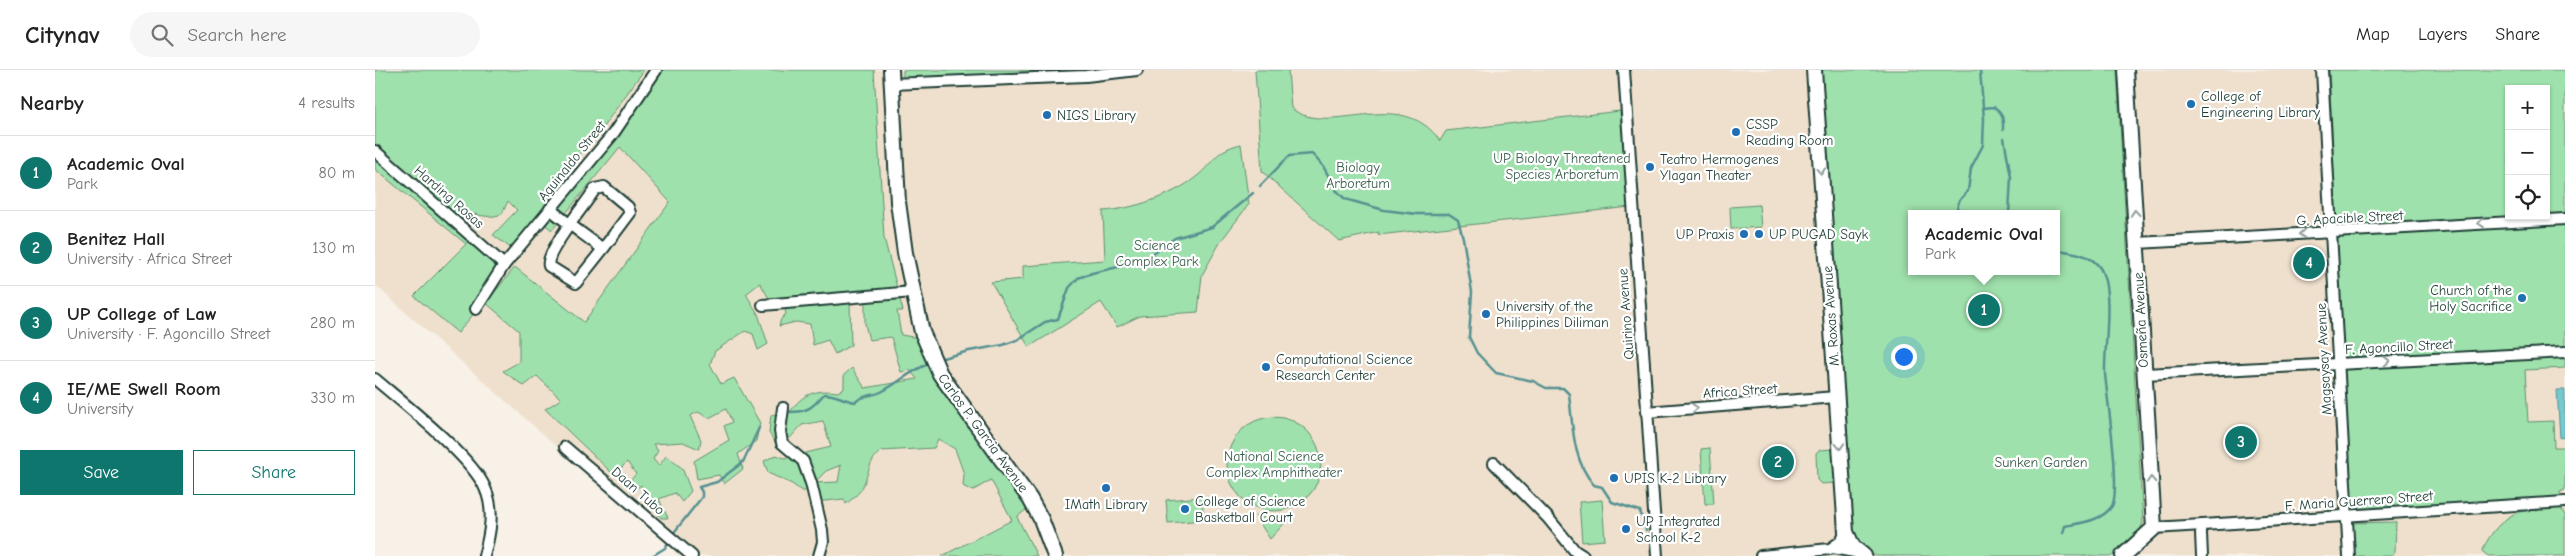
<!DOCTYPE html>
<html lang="en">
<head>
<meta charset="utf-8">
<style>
  body { margin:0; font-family:"Comic Neue",sans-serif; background:#f6f6f6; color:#222 }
  .controls { position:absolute; right:15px; top:15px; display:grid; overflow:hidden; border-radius:0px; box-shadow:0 1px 4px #0004 }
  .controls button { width:45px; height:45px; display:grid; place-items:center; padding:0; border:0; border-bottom:1px solid #e0e0e0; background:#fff; color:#222; font:25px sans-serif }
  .you { position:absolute; left:1528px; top:286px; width:18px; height:18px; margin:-12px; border:4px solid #fff; border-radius:50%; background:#1a73e8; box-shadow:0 0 0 8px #1a73e833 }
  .badge { display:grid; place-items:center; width:32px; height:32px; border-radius:50%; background:#0f766e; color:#fff; font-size:16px; font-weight:700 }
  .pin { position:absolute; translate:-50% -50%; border:2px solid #fff; box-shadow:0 1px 5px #0006 }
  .popup { position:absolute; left:1533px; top:140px; width:152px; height:65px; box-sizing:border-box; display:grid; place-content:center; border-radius:0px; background:#fff; filter:drop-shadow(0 1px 4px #0005); font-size:16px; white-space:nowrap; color:#767676 }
  .popup b { font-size:19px; color:#222 }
  .popup::after { content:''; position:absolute; left:50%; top:100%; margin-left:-10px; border:10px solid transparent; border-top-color:#fff }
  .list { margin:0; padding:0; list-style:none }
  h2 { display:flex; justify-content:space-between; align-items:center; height:65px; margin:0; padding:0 20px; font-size:21px }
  h2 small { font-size:16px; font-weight:400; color:#767676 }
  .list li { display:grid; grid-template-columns:32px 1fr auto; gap:15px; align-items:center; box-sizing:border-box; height:75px; padding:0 20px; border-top:1px solid #e0e0e0 }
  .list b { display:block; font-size:19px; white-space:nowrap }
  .list p { margin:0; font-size:16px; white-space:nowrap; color:#767676 }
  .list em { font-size:16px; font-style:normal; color:#767676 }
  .actions { display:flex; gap:10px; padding:15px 20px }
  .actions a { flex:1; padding:11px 0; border:1px solid #0f766e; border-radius:0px; text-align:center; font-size:18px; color:#0f766e }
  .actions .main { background:#0f766e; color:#fff }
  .icon { flex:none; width:28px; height:28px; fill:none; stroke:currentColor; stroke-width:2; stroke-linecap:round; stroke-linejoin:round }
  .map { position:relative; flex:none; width:2190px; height:486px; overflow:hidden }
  header { display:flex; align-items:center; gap:30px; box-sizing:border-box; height:70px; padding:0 25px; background:#fff; border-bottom:1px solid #e0e0e0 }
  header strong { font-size:24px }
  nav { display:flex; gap:28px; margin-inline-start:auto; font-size:18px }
  .search { width:350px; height:45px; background:#f6f6f6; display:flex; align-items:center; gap:12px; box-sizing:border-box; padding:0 18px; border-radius:28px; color:#767676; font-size:19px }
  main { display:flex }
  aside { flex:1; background:#fff }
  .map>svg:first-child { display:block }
  .built { fill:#efe0cd; fill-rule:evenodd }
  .green { fill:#9fe1ac; stroke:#5f8f70; fill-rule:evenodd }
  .water { fill:#78c9cf; stroke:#549191 }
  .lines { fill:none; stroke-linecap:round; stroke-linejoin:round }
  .stream { stroke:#549191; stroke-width:2.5 }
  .street-casing { stroke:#1f3d34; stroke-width:14 }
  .secondary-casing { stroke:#1f3d34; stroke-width:18 }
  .street { stroke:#fff; stroke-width:10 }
  .secondary { stroke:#fff; stroke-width:14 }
  .oneway { stroke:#8f9e9a }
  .poi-dot { fill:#1f6fb2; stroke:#fff; stroke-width:2 }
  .labels { text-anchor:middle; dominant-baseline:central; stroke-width:4.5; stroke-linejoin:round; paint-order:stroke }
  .poi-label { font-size:14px; fill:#1f3d34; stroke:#fff; text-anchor:start }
  .park-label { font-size:14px; fill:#395e4c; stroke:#fff }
  .street-label { font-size:14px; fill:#1f3d34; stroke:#fff }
</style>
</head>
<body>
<header>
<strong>Citynav</strong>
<div class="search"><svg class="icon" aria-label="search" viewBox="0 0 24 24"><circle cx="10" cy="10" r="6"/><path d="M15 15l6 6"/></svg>Search here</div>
<nav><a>Map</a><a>Layers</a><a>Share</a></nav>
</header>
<main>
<aside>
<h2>Nearby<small>4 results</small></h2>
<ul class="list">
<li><span class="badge">1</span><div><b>Academic Oval</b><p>Park</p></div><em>80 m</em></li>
<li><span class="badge">2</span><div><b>Benitez Hall</b><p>University · Africa Street</p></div><em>130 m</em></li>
<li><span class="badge">3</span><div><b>UP College of Law</b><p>University · F. Agoncillo Street</p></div><em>280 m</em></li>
<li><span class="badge">4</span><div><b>IE/ME Swell Room</b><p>University</p></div><em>330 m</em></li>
</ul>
<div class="actions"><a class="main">Save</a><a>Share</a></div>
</aside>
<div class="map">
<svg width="2190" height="486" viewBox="0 0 2190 486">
  <rect width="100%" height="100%" fill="#f8f1e8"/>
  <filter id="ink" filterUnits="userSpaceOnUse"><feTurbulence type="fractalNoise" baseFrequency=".02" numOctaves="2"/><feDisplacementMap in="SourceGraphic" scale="10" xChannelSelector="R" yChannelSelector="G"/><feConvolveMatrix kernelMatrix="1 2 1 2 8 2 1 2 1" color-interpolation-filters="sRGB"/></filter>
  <g filter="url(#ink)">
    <path class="built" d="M0 0H2190V486H305L0 215ZM2134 19H2171V146H2134ZM1536 144H1682V201H1536Z"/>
    <g class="green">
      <path d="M0 0H269L225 61 192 98 163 146 137 179 118 165 142 140 133 131 127 144C110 150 105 143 87 143L86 152 111 185 131 204 83 263 39 226 91 174 0 99Z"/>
      <path d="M287 0H499L509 168 528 241H522L526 265 543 268 565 317 588 344 652 439 642 447 662 486H567L637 450 616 410 597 421 588 416 589 404 580 379 563 369 559 378 506 381C494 390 494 403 488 416 485 423 477 429 471 434L469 429 440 432 439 414 428 422 417 414 393 403 389 391 401 385 410 388 456 377 448 351 427 355 414 369 401 374 394 363 396 345 416 341C427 323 443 319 463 322L469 318V305L477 298 490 318 542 309 535 300 526 302 516 267 494 270 490 254V232L475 233 476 275 460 284 453 270 438 275 435 254 421 252 404 256 406 249 411 244 407 227 395 230 385 213 371 224 383 244 393 274 383 280 378 264 370 261 340 281 335 294 346 314 359 308 385 353 381 371 363 384 368 399 349 414 344 405 322 409 319 391 354 370 349 356 357 352 351 339 334 348 323 342 315 346 326 370 324 379 308 372 278 374 283 381 278 389 284 396 291 386 307 398 316 421 307 432 300 423 284 429 293 448H286L266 415 260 420 254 412 261 404 252 392 239 405 170 339 186 329 162 306 149 316 128 301 144 292V261L111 233 140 197 209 252 295 132 245 77 177 160 168 153ZM466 395 463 412 439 413 451 401Z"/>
      <polygon points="528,0 684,0 685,1 528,8"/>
      <path d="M880 0H913L916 38C953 69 1026 14 1065 71L1071 61 1245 41 1255 137 1003 165 1004 162 964 171 887 101Z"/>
      <path d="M1445 0H1742L1768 453 1762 466 1740 486H1501C1487 481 1481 471 1477 457ZM1536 144H1682V201H1536Z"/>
      <path d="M1954 0H2190V298L2150 300 2153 352 2178 351 2179 377H2190V420L2185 422 2186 438 2190 445V486H2113L2107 481C2117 459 2136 436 2163 441L2158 428 2113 433 1976 440ZM2134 19H2171V146H2134Z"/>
      <path d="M866 74 874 134 846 171 827 205 823 242 765 246 742 257 726 232 654 277 616 212 648 209V196L730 190 728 141C758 139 797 126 821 107 841 91 838 81 866 74Z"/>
      <polygon points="1384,135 1386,157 1356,159 1355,137"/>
      <circle cx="899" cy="394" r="47"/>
      <polygon points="1335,378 1339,434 1330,434 1326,379"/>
      <polygon points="1458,379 1460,413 1446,414 1442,410 1441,383 1444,380"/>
      <polygon points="827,427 829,450 793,453 791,430"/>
      <polygon points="1227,430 1230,470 1207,472 1204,432"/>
      <polygon points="880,446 893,449 916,446 895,469"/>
      <polygon points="2021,452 2020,481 2017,486 1979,486 1977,453"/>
    </g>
    <polygon class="water" points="2182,320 2190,320 2190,367 2185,368"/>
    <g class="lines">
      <g class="stream">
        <path d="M1609 38 1619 37C1629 43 1628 50 1628 60"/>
        <polyline points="1629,68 1636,107 1634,144"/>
        <path d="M885 116 914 86 937 84 948 96 961 120 970 129 1009 140 1042 144H1074L1083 150 1088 168 1097 222 1094 267 1102 283 1121 303 1158 311 1171 318H1188L1194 324C1198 356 1197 390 1219 415L1227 417 1237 432 1265 441 1271 460"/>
        <polyline points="1581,144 1584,131 1593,121 1596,98 1608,75 1609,49 1605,0"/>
        <path d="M1682 180C1697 182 1716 184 1725 198 1739 220 1729 278 1730 304 1732 327 1746 420 1737 436 1727 451 1706 453 1690 456L1688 463"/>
        <polyline points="564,289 594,281 628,275 642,270 670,252 683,249 694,218 703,208 717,203 765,192 800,168 837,157 878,123"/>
        <path d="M415 342C433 342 438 337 449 324 461 324 468 330 480 332 492 323 496 327 506 322 522 314 534 302 551 295"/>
        <polyline points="297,465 327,427 327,422 324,417 342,412 368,392 384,358"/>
        <polyline points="277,486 290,478 294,471"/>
      </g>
      <defs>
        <g id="street">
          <polyline points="1249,0 1282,486"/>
          <polyline points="1947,0 1974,486"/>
          <polyline points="516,14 711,6 762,0"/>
          <polyline points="0,81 129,195"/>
          <path d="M175 139C192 153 211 166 228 179L201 213 174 196C169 183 212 133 220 119L229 117 253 137 255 143 228 179"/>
          <polyline points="1762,173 2190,149"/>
          <polyline points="388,235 538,222"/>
          <polyline points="101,239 129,195 238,64 281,0"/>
          <polyline points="1770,304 2190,282"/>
          <path d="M0 309C28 333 97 387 110 418 120 440 115 464 109 486"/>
          <polyline points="408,338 405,361 407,373 428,391 436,413 447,460 448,472 444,486"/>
          <polyline points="1271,342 1461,327"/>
          <polyline points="190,377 317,486"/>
          <polyline points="1119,393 1173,448 1200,481 1208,486"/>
          <polyline points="1779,458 2190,432"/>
          <polyline points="1826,463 1827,486"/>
          <polyline points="1458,478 1485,483"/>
          <polyline points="1386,486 1455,479 1465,472 1471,462"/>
        </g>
        <g id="secondary">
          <polyline points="516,0 523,132 530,183 547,262 565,304 655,429 666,449 680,486"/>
          <polyline points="1439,0 1471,462 1478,477 1489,486"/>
          <polyline points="1748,486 1779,458 1751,0"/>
        </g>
      </defs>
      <use href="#street" class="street-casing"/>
      <use href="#secondary" class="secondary-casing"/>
      <use href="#street" class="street"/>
      <use href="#secondary" class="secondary"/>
    </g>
    <defs><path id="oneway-chevron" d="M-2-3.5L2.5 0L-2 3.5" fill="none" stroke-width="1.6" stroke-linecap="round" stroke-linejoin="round" transform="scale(1.25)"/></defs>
    <g class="oneway">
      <use href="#oneway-chevron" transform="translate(1446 101) rotate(86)"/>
      <use href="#oneway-chevron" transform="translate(1760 143) rotate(-94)"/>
      <use href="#oneway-chevron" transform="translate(2106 153) rotate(175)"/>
      <use href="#oneway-chevron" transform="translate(1927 164) rotate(177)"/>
      <use href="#oneway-chevron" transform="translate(2012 291) rotate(-3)"/>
      <use href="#oneway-chevron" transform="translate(1320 338) rotate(-4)"/>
      <use href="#oneway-chevron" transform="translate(1465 376) rotate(86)"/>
      <use href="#oneway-chevron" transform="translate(1776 410) rotate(-93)"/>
    </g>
  </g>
  <g class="poi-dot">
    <circle cx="1816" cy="34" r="5"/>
    <circle cx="672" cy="45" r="5"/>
    <circle cx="1361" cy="62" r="5"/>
    <circle cx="1275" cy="97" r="5"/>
    <circle cx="1369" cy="164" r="5"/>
    <circle cx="1384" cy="164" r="5"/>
    <circle cx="2147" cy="228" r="5"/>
    <circle cx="1111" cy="244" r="5"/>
    <circle cx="891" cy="297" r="5"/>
    <circle cx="1239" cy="408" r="5"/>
    <circle cx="731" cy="418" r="5"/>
    <circle cx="810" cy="439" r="5"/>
    <circle cx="1251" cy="459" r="5"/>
  </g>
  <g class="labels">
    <g class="poi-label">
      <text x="1826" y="26">College of<tspan x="1826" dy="16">Engineering Library</tspan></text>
      <text x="682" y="45">NIGS Library</text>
      <text x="1371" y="54">CSSP<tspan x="1371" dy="16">Reading Room</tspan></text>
      <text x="1285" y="89">Teatro Hermogenes<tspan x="1285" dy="16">Ylagan Theater</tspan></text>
      <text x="1359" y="164" text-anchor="end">UP Praxis</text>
      <text x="1394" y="164">UP PUGAD Sayk</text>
      <text x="2137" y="220" text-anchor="end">Church of the<tspan x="2137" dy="16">Holy Sacrifice</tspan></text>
      <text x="1121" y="236">University of the<tspan x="1121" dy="16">Philippines Diliman</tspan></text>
      <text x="901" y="289">Computational Science<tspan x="901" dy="16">Research Center</tspan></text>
      <text x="1249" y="408">UPIS K-2 Library</text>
      <text x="820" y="431">College of Science<tspan x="820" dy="16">Basketball Court</tspan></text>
      <text x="731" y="434" text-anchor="middle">IMath Library</text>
      <text x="1261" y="451">UP Integrated<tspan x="1261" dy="16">School K-2</tspan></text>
    </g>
    <g class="park-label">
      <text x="1187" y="88">UP Biology Threatened<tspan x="1187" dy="16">Species Arboretum</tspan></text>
      <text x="983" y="97">Biology<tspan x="983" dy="16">Arboretum</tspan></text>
      <text x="782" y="175">Science<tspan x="782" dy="16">Complex Park</tspan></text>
      <text x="899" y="386">National Science<tspan x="899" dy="16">Complex Amphitheater</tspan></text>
      <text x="1666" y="392">Sunken Garden</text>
    </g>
    <g class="street-label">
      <text transform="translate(197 91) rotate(-51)">Aguinaldo Street</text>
      <text transform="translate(74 127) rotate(41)">Harding Rosas</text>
      <text transform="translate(1975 148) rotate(-3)">G. Apacible Street</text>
      <text transform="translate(1251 244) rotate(-94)">Quirino Avenue</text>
      <text transform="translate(1456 246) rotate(-94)">M. Roxas Avenue</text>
      <text transform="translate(1766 250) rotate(-93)">Osmeña Avenue</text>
      <text transform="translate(2024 277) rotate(-3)">F. Agoncillo Street</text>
      <text transform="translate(1949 289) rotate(-93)">Magsaysay Avenue</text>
      <text transform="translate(1365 321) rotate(-4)">Africa Street</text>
      <text transform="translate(608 363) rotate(54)">Carlos P. Garcia Avenue</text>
      <text transform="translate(263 421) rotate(41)">Daan Tubo</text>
      <text transform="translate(1984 431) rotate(-4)">F. Maria Guerrero Street</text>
    </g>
  </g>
</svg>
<div class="controls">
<button>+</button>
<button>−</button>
<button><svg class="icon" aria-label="locate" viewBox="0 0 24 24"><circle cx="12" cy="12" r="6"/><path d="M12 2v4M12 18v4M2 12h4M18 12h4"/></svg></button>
</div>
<div class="you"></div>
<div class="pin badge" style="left:1609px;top:240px">1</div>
<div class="popup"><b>Academic Oval</b>Park</div>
<div class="pin badge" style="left:1403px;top:392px">2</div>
<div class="pin badge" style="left:1866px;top:372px">3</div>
<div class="pin badge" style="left:1934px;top:193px">4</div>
</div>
</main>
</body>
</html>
